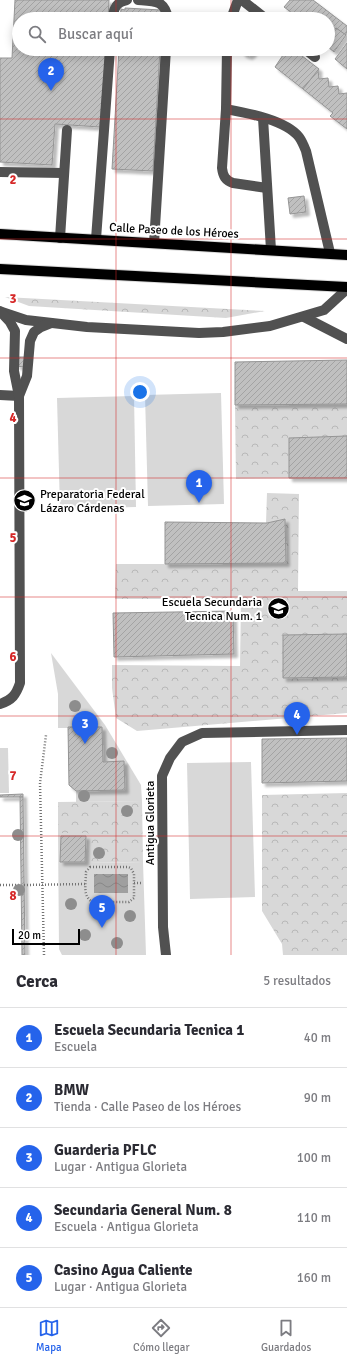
<!DOCTYPE html>
<html lang="es">
<head>
<meta charset="utf-8">
<style>
  body { margin:0; font-family:Signika,sans-serif; background:#f7f7f7; color:#2b2b33 }
  .scale { position:absolute; left:12px; bottom:10px; width:68px; box-sizing:border-box; padding-left:4px; border:2px solid #000; border-top:0; font-size:11px; line-height:14px; white-space:nowrap; color:#000; -webkit-text-stroke:3px #fff; paint-order:stroke }
  .you { position:absolute; left:140px; top:392px; width:14px; height:14px; margin:-10px; border:3px solid #fff; border-radius:50%; background:#1a73e8; box-shadow:0 0 0 6px #1a73e833 }
  .badge { display:grid; place-items:center; width:26px; height:26px; border-radius:50%; background:#2563eb; color:#fff; font-size:13px; font-weight:700 }
  .pin { position:absolute; translate:-50% -33px; filter:drop-shadow(0 1px 2px #0008) }
  .pin::after { content:''; position:absolute; top:21px; width:14px; height:12px; background:inherit; clip-path:polygon(0 0,100% 0,50% 100%) }
  .list { margin:0; padding:0; list-style:none }
  h2 { display:flex; justify-content:space-between; align-items:center; height:52px; margin:0; padding:0 16px; font-size:17px }
  h2 small { font-size:13px; font-weight:400; color:#7c7c81 }
  .list li { display:grid; grid-template-columns:26px 1fr auto; gap:12px; align-items:center; box-sizing:border-box; height:60px; padding:0 16px; border-top:1px solid #e1e1e2 }
  .list b { display:block; font-size:15px; white-space:nowrap }
  .list p { margin:0; font-size:13px; white-space:nowrap; color:#7c7c81 }
  .list em { font-size:13px; font-style:normal; color:#7c7c81 }
  .icon { flex:none; width:22px; height:22px; fill:none; stroke:currentColor; stroke-width:2; stroke-linecap:round; stroke-linejoin:round }
  .map { position:relative; flex:none; width:347px; height:955px; overflow:hidden }
  .search { position:absolute; background:#fff; box-shadow:0 2px 10px #0003; left:12px; right:12px; top:12px; height:44px; display:flex; align-items:center; gap:10px; box-sizing:border-box; padding:0 14px; border-radius:22px; color:#7c7c81; font-size:15px }
  .sheet { height:352px; background:#fff }
  nav { display:flex; justify-content:space-around; align-items:center; box-sizing:border-box; height:56px; border-top:1px solid #e1e1e2; background:#fff; font-size:11px; color:#7c7c81 }
  nav a { display:grid; justify-items:center; gap:2px }
  nav .on { color:#2563eb }
  .map>svg:first-child { display:block }
  .grass { fill:#d8d8d8 }
  .forest { fill:url(#forest-crowns) }
  .water { fill:url(#water-waves) }
  .building { fill:url(#building-hatch); stroke:#959595; filter:url(#shadow) }
  .lines { fill:none; stroke-linecap:round; stroke-linejoin:round }
  .major-casing { stroke:#dbdbdb; stroke-width:12 }
  .path { stroke:#737373; stroke-width:2.5; stroke-dasharray:1 2; stroke-linecap:butt }
  .minor { stroke:#515151; stroke-width:10 }
  .major { stroke:#000; stroke-width:10 }
  .tree { fill:#8d8d8d }
  .grid { fill:none; stroke:#d62828; stroke-width:1; stroke-opacity:0.55 }
  .labels { text-anchor:middle; dominant-baseline:central; stroke-width:4; stroke-linejoin:round; paint-order:stroke }
  .street-label { font-size:12px; fill:#000; stroke:#fff }
  .poi-label { font-size:12px; fill:#000; stroke:#fff; text-anchor:start }
  .grid-label { font-size:13px; text-anchor:middle; font-weight:bold; fill:#d62828; stroke:#fff; stroke-width:4; stroke-linejoin:round; paint-order:stroke }
</style>
</head>
<body>
<div class="map">
<svg width="347" height="955" viewBox="0 0 347 955">
  <defs>
    <pattern id="forest-crowns" width="20" height="18" patternUnits="userSpaceOnUse"><rect width="20" height="18" fill="#d8d8d8"/><path d="M2 6a3 3 0 1 1 6 0M12 15a3 3 0 1 1 6 0" fill="none" stroke="#b8b8b8"/></pattern>
    <pattern id="water-waves" width="16" height="10" patternUnits="userSpaceOnUse"><rect width="16" height="10" fill="#9f9f9f"/><path d="M0 5q4-4 8 0t8 0" fill="none" stroke="#878787"/></pattern>
    <pattern id="building-hatch" width="6" height="6" patternUnits="userSpaceOnUse"><rect width="6" height="6" fill="#c0c0c0"/><path d="M-1 1l2-2M0 6l6-6M5 7l2-2" fill="none" stroke="#a3a3a3"/></pattern>
    <filter id="shadow"><feDropShadow dx="3.5" dy="3.5" stdDeviation="1" flood-color="#0004"/></filter>
  </defs>
  <rect width="100%" height="100%" fill="#fff"/>
  <g class="grass">
    <polygon points="221,393 224,504 148,506 145,395"/>
    <polygon points="134,396 136,507 60,509 57,398"/>
    <polygon points="51,653 105,725 141,785 142,801 76,802 76,791 69,785 68,728 58,728 58,694"/>
    <polygon points="0,748 8,748 9,793 0,793"/>
    <polygon points="251,762 255,897 190,899 187,763"/>
    <polygon points="58,833 89,833 89,863 143,862 146,955 62,955 59,949"/>
  </g>
  <g class="forest">
    <polygon points="5,297 265,311 226,318 29,306"/>
    <polygon points="347,404 347,478 236,479 235,405"/>
    <polygon points="267,493 299,494 298,591 347,591 347,713 137,731 116,718 112,688 112,665 240,666 241,599 115,599 116,564 165,564 165,522 266,523"/>
    <polygon points="347,793 347,955 283,955 282,944 262,911 262,795"/>
    <polygon points="142,801 143,862 89,863 88,833 58,833 58,802"/>
  </g>
  <rect class="water" x="94" y="874" width="34" height="19"/>
  <g class="building">
    <polygon points="15,0 109,0 108,19 19,19 19,49 106,49 100,127 55,124 52,165 0,162 0,58 12,58"/>
    <polygon points="290,0 313,0 347,26 347,32 345,35 336,28 328,39 328,19 300,19 284,7"/>
    <polygon points="125,8 161,10 161,12 162,12 162,19 120,19 121,9 125,10"/>
    <polygon points="336,28 346,35 334,52 328,47 328,39"/>
    <polygon points="347,43 347,69 335,59"/>
    <polygon points="119,49 160,49 153,171 112,169"/>
    <polygon points="242,49 253,49 253,53 249,56 243,54 241,51"/>
    <polygon points="287,49 293,49 319,69 303,89 275,67"/>
    <polygon points="318,70 319,79 328,78 329,87 338,86 339,94 347,93 347,129 330,116 333,113 303,89"/>
    <polygon points="304,196 306,212 290,214 288,198"/>
    <polygon points="17,357 25,357 24,367 17,366"/>
    <polygon points="347,360 347,404 235,405 235,362"/>
    <polygon points="347,436 347,478 289,478 289,438"/>
    <polygon points="285,519 286,563 165,564 165,522 267,523"/>
    <polygon points="233,611 234,654 114,657 113,613"/>
    <polygon points="347,634 347,677 283,678 283,635"/>
    <polygon points="68,727 102,727 103,762 124,761 125,790 76,791 69,785"/>
    <polygon points="347,738 347,781 262,783 262,739"/>
    <polygon points="23,794 23,797 0,797 0,795"/>
    <polygon points="20,797 23,797 25,955 22,955"/>
    <polygon points="61,836 86,836 85,862 60,862"/>
  </g>
  <g class="lines">
    <defs>
      <g id="major">
        <polyline points="0,234 347,255"/>
        <polyline points="0,269 347,287"/>
      </g>
    </defs>
    <use href="#major" class="major-casing"/>
    <g class="path">
      <path d="M90 867H128L131 868 134 874V898L129 902H93C82 897 86 883 86 872Z"/>
      <polyline points="134,883 143,883"/>
      <polyline points="0,885 21,885"/>
      <polyline points="24,885 86,884"/>
      <polyline points="44,955 40,783 46,735"/>
    </g>
    <g class="minor">
      <path d="M138 0C155 1 165 0 168 19"/>
      <polyline points="242,0 266,19"/>
      <path d="M113 19C113 9 116 2 127 0"/>
      <polyline points="231,19 238,0"/>
      <path d="M227 49 226 109C247 113 286 120 299 137 302 141 304 146 306 151L330 253"/>
      <polyline points="305,49 315,57"/>
      <path d="M226 109 222 168C223 176 225 180 233 183L267 188"/>
      <polyline points="263,118 271,250"/>
      <polyline points="0,172 64,173"/>
      <polyline points="60,238 67,130"/>
      <polyline points="96,239 110,49"/>
      <polyline points="154,243 166,49"/>
      <polyline points="2,312 26,320 87,327 199,333 223,332 270,326 324,310 347,289"/>
      <polyline points="304,317 347,339"/>
      <polyline points="0,395 19,396"/>
      <polyline points="19,396 27,376 30,341 34,332 41,327 51,323"/>
      <path d="M0 704C12 700 16 695 20 683L19 396 14 371 15 331 10 322 0 311"/>
      <polyline points="166,955 163,927 162,776 170,758 182,742 202,733 347,730"/>
    </g>
    <use href="#major" class="major"/>
  </g>
  <g class="tree">
    <circle cx="75" cy="706" r="6"/>
    <circle cx="112" cy="753" r="6"/>
    <circle cx="84" cy="796" r="6"/>
    <circle cx="127" cy="811" r="6"/>
    <circle cx="18" cy="835" r="6"/>
    <circle cx="99" cy="853" r="6"/>
    <circle cx="19" cy="890" r="6"/>
    <circle cx="71" cy="904" r="6"/>
    <circle cx="130" cy="916" r="6"/>
    <circle cx="85" cy="935" r="6"/>
    <circle cx="117" cy="943" r="6"/>
  </g>
  <path class="grid" d="M116 0V19M231 0V19M116 49V955M231 49V955M0 119H347M0 239H347M0 358H347M0 478H347M0 597H347M0 716H347M0 836H347"/>
  <defs>
    <symbol id="school-disc" viewBox="-11 -11 22 22"><circle r="9.5" fill="#000" stroke="#fff"/><path d="M0-5L7-2L0 1L-7-2ZM-4 1L0 2.5L4 1V4Q0 6-4 4Z" fill="#fff"/></symbol>
  </defs>
  <g fill-rule="evenodd">
    <use href="#school-disc" x="12" y="488" width="25" height="25"/>
    <use href="#school-disc" x="266" y="596" width="25" height="25"/>
  </g>
  <g class="labels">
    <g class="street-label">
      <text transform="translate(174 231) rotate(3)">Calle Paseo de los Héroes</text>
      <text transform="translate(150 823) rotate(-90)">Antigua Glorieta</text>
    </g>
    <g class="poi-label">
      <text x="40" y="494">Preparatoria Federal<tspan x="40" dy="14">Lázaro Cárdenas</tspan></text>
      <text x="262" y="602" text-anchor="end">Escuela Secundaria<tspan x="262" dy="14">Tecnica Num. 1</tspan></text>
    </g>
  </g>
  <g class="grid-label">
    <text x="13" y="184">2</text>
    <text x="13" y="303">3</text>
    <text x="13" y="422">4</text>
    <text x="13" y="542">5</text>
    <text x="13" y="661">6</text>
    <text x="13" y="780">7</text>
    <text x="13" y="900">8</text>
  </g>
</svg>
<div class="scale">20 m</div>
<div class="you"></div>
<div class="pin badge" style="left:199px;top:503px">1</div>
<div class="pin badge" style="left:51px;top:91px">2</div>
<div class="pin badge" style="left:85px;top:744px">3</div>
<div class="pin badge" style="left:297px;top:735px">4</div>
<div class="pin badge" style="left:102px;top:928px">5</div>
<div class="search"><svg class="icon" aria-label="search" viewBox="0 0 24 24"><circle cx="10" cy="10" r="6"/><path d="M15 15l6 6"/></svg>Buscar aquí</div>
</div>
<section class="sheet">
<h2>Cerca<small>5 resultados</small></h2>
<ul class="list">
<li><span class="badge">1</span><div><b>Escuela Secundaria Tecnica 1</b><p>Escuela</p></div><em>40 m</em></li>
<li><span class="badge">2</span><div><b>BMW</b><p>Tienda · Calle Paseo de los Héroes</p></div><em>90 m</em></li>
<li><span class="badge">3</span><div><b>Guarderia PFLC</b><p>Lugar · Antigua Glorieta</p></div><em>100 m</em></li>
<li><span class="badge">4</span><div><b>Secundaria General Num. 8</b><p>Escuela · Antigua Glorieta</p></div><em>110 m</em></li>
<li><span class="badge">5</span><div><b>Casino Agua Caliente</b><p>Lugar · Antigua Glorieta</p></div><em>160 m</em></li>
</ul>
</section>
<nav>
<a class="on"><svg class="icon" aria-label="map" viewBox="0 0 24 24"><path d="M3 6l6-2 6 2 6-2v14l-6 2-6-2-6 2zM9 4v14M15 6v14"/></svg>Mapa</a>
<a><svg class="icon" aria-label="directions" viewBox="0 0 24 24"><path d="M12 3l9 9-9 9-9-9zM9 14v-3h6M13 9l2 2-2 2"/></svg>Cómo llegar</a>
<a><svg class="icon" aria-label="saved" viewBox="0 0 24 24"><path d="M7 4h10v16l-5-4-5 4z"/></svg>Guardados</a>
</nav>
</body>
</html>
